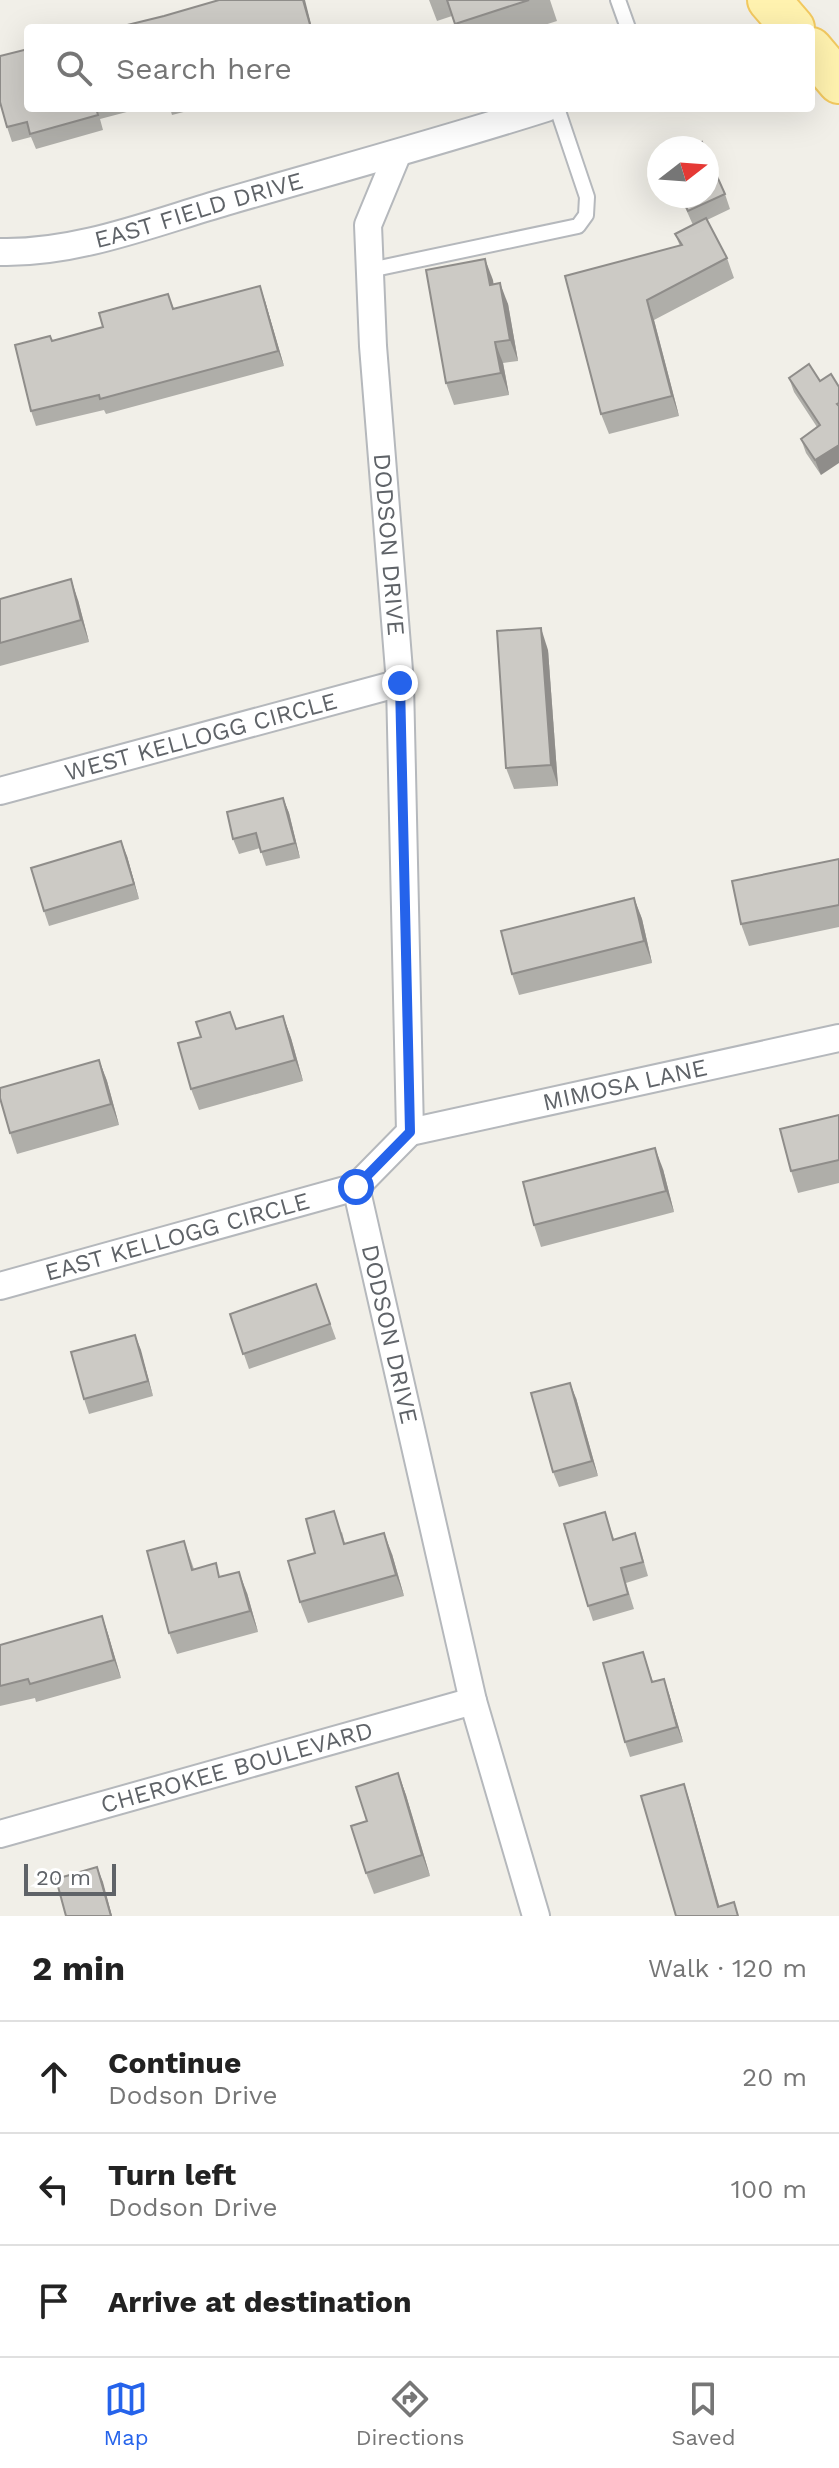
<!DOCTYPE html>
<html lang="en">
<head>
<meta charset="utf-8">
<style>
  body { margin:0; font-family:"Work Sans",sans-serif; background:#f2f2f2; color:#222 }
  .compass { position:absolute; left:647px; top:136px; width:72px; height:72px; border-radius:50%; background:#fff; box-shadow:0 8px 32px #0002; rotate:73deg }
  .scale { position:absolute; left:24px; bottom:20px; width:92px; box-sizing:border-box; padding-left:8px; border:4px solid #5f6368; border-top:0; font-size:22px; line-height:28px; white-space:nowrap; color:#5f6368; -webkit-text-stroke:6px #fff; paint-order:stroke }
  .stop { position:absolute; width:24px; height:24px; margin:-18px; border:6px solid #2563eb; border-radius:50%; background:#fff }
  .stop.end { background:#2563eb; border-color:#fff; box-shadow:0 2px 8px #0008 }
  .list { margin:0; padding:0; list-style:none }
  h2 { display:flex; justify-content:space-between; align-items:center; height:104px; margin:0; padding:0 32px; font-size:34px }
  h2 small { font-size:26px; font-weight:400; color:#767676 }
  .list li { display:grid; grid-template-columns:52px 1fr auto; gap:24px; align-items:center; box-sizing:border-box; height:112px; padding:0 32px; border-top:2px solid #e0e0e0 }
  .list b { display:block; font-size:30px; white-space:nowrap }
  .list p { margin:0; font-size:26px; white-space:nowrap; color:#767676 }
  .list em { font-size:26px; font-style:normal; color:#767676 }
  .icon { flex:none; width:44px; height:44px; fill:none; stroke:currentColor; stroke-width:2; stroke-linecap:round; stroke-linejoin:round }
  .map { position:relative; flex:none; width:839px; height:1916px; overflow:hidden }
  .search { position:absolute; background:#fff; box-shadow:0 8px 32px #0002; left:24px; right:24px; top:24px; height:88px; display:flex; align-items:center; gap:20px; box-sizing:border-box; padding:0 28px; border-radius:8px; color:#767676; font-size:30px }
  .sheet { height:440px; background:#fff }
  nav { display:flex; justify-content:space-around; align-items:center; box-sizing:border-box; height:112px; border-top:2px solid #e0e0e0; background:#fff; font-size:22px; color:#767676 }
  nav a { display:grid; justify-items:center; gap:4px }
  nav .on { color:#2563eb }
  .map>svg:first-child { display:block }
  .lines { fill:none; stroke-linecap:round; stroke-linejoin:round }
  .lane-casing { stroke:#b5b8bc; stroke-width:18 }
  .street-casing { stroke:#b5b8bc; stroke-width:30 }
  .primary-casing { stroke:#f2c960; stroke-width:46 }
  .lane { stroke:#fff; stroke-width:14 }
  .street { stroke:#fff; stroke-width:26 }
  .primary { stroke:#fff2af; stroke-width:42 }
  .wall { fill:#afaea9 }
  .shaded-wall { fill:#8f8d8a }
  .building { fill:#cccac5; stroke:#8f8d8a; stroke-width:2 }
  .route { stroke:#2563eb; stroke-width:10 }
  .labels { text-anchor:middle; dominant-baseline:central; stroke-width:6; stroke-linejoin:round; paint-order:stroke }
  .street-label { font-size:24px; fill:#5f6368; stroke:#fff }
</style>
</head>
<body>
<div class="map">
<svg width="839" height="1916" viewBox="0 0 839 1916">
  <rect width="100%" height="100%" fill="#f1efe8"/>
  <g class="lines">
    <defs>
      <g id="lane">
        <polyline points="618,0 628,28"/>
        <polyline points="370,270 578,226 586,215 587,197 557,108"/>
      </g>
      <g id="street">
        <path id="s1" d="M397 155 368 225 373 346 400 683 410 1132 356 1187 473 1701 536 1916"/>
        <path id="s2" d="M0 252C76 254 153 223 225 202 332 171 439 142 546 108"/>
        <path id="s3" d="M0 791 400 683"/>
        <path id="s4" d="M410 1132 839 1038"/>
        <path id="s5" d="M0 1286 356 1187"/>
        <path id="s6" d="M0 1834 473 1701"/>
      </g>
      <g id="primary">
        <polyline points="769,0 793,28"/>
        <polyline points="811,49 839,82"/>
      </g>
    </defs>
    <use href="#lane" class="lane-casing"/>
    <use href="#street" class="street-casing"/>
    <use href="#primary" class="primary-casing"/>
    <use href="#lane" class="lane"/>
    <use href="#street" class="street"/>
    <use href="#primary" class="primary"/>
  </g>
  <g class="wall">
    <polygon points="429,0 550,0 557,21 535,28 456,28 452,16 437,21"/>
    <polygon points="28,108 142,108 100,119 103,130 36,149 31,137 12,142 7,127"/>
    <polygon points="170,108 199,108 172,115"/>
    <polygon points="725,194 730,209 707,220 727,258 734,278 654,320 679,416 609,434 601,414 565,276 680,246 675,234 693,225 680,196"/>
    <polygon points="493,280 493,284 508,304 518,361 503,363 509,395 454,405 446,383"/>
    <polygon points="168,294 174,309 265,301 284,366 106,414 104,410 36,426 31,411 52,341 103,327"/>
    <polygon points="789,378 820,381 821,475 806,453 801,439 817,427 794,392"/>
    <polygon points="0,599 78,600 89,642 0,666"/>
    <polygon points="548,650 558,786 514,789 506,768"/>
    <polygon points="283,798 289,813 300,858 266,866 260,848 239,854 233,839"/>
    <polygon points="127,856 139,899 49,926 44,911"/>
    <polygon points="839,859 839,927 749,946 741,924"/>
    <polygon points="634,898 642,919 652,963 519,995 512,974"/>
    <polygon points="283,1016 291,1038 303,1081 199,1110 191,1089 201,1037 237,1029"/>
    <polygon points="99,1060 107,1081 119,1125 17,1154 10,1133"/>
    <polygon points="839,1115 839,1183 798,1193 791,1171"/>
    <polygon points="663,1169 674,1212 541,1247 534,1225"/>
    <polygon points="316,1284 336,1339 249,1369 230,1314"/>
    <polygon points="135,1335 153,1396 89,1414 84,1399"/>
    <polygon points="576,1398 598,1476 559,1487 553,1472"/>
    <polygon points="605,1512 614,1539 640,1548 648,1576 626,1583 634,1609 593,1621 588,1606"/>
    <polygon points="342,1532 345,1544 392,1554 404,1596 308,1623 300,1602 315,1553"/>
    <polygon points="184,1541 194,1569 221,1577 247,1593 258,1632 177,1654 169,1633"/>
    <polygon points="102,1616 108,1634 121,1678 36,1702 35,1698 0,1706 0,1645"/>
    <polygon points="643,1652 653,1682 669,1694 683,1742 630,1757 625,1742"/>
    <polygon points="398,1773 406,1795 430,1876 374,1894 366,1873 367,1821"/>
  </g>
  <g class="shaded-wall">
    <polygon points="303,0 305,0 312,28 311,28"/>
    <polygon points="485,259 493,280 497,306 490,285"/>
    <polygon points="500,283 508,304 518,361 510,340"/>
    <polygon points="260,286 265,301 284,366 278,351"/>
    <polygon points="647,300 654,320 679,416 672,396"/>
    <polygon points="495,342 503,363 509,395 501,373"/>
    <polygon points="839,445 839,463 821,475 815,460"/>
    <polygon points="71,579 78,600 89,642 81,620"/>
    <polygon points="541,628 548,650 558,786 551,765"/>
    <polygon points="283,798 289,813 300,858 295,843"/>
    <polygon points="121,841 127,856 139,899 134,884"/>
    <polygon points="634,898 642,919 652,963 644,941"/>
    <polygon points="283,1016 291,1038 303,1081 295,1060"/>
    <polygon points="99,1060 107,1081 119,1125 111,1104"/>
    <polygon points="655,1148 663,1169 674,1212 666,1191"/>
    <polygon points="135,1335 141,1350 153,1396 148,1381"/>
    <polygon points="570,1383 576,1398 598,1476 592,1461"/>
    <polygon points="384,1533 392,1554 404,1596 396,1575"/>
    <polygon points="239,1572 247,1593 258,1632 250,1611"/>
    <polygon points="102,1616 108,1634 121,1678 114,1660"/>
    <polygon points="664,1679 669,1694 683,1742 677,1727"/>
    <polygon points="398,1773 406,1795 430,1876 422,1855"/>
    <polygon points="684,1784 690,1802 722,1916 718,1907"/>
    <polygon points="97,1867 103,1882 112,1916 111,1916"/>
  </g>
  <g class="building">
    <polygon points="219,0 303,0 311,28 115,28 164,16"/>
    <polygon points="447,0 529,0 455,24"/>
    <polygon points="28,49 28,108 96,108 98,115 30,134 27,122 7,127 0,102 0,56"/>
    <polygon points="702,142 704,148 689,148"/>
    <polygon points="707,154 725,194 688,211 681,196 707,196"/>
    <polygon points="706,218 727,258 647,300 672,396 601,414 565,276 682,245 675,234"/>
    <polygon points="485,259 490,285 500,283 510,340 495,342 501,373 446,383 426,270"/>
    <polygon points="260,286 278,351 100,399 99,395 31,411 15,345 50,336 52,341 103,327 99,313 168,294 173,309"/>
    <polygon points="809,364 820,381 831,374 839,387 839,403 837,404 839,406 839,445 815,460 801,439 820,425 789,378"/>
    <polygon points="71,579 81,620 0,643 0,599"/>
    <polygon points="541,628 551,765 506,768 497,631"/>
    <polygon points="283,798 295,843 261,852 256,833 233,839 227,812"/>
    <polygon points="121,841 134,884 44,911 31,868"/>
    <polygon points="839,859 839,905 741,924 732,881"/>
    <polygon points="634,898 644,941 512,974 501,931"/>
    <polygon points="230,1012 236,1029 283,1016 295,1060 191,1089 178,1043 201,1037 196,1022"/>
    <polygon points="99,1060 111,1104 10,1133 0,1098 0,1088"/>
    <polygon points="839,1115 839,1160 791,1171 780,1129"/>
    <polygon points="655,1148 666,1191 534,1225 523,1182"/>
    <polygon points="316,1284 330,1324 243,1354 230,1314"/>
    <polygon points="135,1335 148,1381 84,1399 71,1352"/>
    <polygon points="570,1383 592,1461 553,1472 531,1393"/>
    <polygon points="334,1511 344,1544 384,1533 396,1575 300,1602 288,1561 315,1553 306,1519"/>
    <polygon points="605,1512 613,1540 635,1533 643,1562 621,1568 628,1594 588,1606 564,1524"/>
    <polygon points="184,1541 192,1570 216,1563 219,1577 239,1572 250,1611 169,1633 147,1551"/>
    <polygon points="102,1616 114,1660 30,1684 28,1679 0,1686 0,1645"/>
    <polygon points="643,1652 652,1682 664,1679 677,1727 625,1742 603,1663"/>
    <polygon points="398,1773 422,1855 366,1873 351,1826 367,1821 356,1787"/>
    <polygon points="684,1784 718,1907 734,1902 738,1916 676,1916 641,1796"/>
    <polygon points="97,1867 111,1916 66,1916 56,1879"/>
  </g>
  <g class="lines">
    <polyline class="route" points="356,1187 410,1132 400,683"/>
  </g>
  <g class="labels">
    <g class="street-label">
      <text stroke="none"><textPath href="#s2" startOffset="204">EAST FIELD DRIVE</textPath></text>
      <text stroke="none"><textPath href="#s1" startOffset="396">DODSON DRIVE</textPath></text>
      <text stroke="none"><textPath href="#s3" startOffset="208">WEST KELLOGG CIRCLE</textPath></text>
      <text stroke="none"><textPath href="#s4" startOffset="220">MIMOSA LANE</textPath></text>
      <text stroke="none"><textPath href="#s5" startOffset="184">EAST KELLOGG CIRCLE</textPath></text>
      <text stroke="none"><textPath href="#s1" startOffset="1212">DODSON DRIVE</textPath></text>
      <text stroke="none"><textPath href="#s6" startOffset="246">CHEROKEE BOULEVARD</textPath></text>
    </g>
  </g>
</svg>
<svg class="compass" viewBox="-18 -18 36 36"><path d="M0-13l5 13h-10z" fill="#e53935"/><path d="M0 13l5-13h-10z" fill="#767676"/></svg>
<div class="scale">20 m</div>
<div class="stop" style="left:356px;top:1187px"></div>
<div class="stop end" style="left:400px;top:683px"></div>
<div class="search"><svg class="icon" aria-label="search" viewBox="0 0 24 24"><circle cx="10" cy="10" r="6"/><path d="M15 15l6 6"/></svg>Search here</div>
</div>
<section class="sheet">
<h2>2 min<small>Walk · 120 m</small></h2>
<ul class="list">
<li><svg class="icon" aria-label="ahead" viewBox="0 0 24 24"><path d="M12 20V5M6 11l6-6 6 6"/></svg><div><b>Continue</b><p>Dodson Drive</p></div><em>20 m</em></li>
<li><svg class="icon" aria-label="left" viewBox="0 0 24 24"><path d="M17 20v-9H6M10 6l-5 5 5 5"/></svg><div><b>Turn left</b><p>Dodson Drive</p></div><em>100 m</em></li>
<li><svg class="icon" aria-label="arrive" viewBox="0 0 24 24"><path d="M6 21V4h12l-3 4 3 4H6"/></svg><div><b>Arrive at destination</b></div></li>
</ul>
</section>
<nav>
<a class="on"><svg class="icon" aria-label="map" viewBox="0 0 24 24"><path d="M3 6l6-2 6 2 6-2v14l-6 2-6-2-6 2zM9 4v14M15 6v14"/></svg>Map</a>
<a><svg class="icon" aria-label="directions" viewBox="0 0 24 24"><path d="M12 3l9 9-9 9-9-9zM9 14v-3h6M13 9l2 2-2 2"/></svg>Directions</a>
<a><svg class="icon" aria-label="saved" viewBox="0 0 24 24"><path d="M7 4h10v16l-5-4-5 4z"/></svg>Saved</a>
</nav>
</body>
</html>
